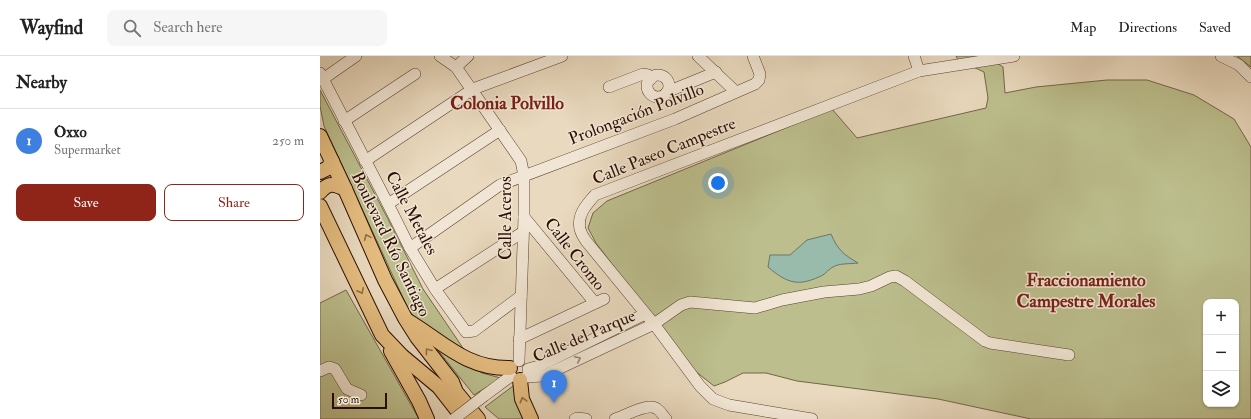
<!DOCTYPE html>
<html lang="en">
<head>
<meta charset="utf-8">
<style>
  body { margin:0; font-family:"IM FELL Double Pica",serif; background:#f6f6f6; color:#222 }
  .controls { position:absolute; right:12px; bottom:12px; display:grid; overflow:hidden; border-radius:8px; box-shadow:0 1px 3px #0004 }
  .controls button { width:36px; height:36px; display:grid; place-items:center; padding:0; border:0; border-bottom:1px solid #e0e0e0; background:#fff; color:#222; font:20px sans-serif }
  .scale { position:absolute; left:12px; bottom:10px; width:55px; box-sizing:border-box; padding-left:4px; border:2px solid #2c0e00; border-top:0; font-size:11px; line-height:14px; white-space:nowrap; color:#2c0e00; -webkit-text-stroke:3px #f1e6d5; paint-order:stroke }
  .you { position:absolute; left:398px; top:127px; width:14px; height:14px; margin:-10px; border:3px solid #fff; border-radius:50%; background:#1a73e8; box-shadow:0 0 0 6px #1a73e833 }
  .badge { display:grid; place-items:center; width:26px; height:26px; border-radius:50%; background:#8f2418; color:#fff; font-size:13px; font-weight:700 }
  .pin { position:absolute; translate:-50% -33px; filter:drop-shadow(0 1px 2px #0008) }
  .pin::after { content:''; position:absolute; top:21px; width:14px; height:12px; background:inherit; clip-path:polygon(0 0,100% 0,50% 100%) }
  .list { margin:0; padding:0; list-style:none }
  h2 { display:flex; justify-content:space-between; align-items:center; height:52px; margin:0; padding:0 16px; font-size:17px }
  h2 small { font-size:13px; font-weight:400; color:#767676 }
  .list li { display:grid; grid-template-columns:26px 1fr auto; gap:12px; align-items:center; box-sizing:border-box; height:64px; padding:0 16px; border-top:1px solid #e0e0e0 }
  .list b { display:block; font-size:15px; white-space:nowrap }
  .list p { margin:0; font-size:13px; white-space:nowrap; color:#767676 }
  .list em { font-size:13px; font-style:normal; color:#767676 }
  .actions { display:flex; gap:8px; padding:12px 16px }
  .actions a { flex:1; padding:9px 0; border:1px solid #8f2418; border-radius:8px; text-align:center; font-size:14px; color:#8f2418 }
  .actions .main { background:#8f2418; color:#fff }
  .icon { flex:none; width:22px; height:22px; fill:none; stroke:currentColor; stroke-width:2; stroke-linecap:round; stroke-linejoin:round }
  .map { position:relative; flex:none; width:931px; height:363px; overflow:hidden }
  header { display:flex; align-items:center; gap:24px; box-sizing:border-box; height:56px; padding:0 20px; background:#fff; border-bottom:1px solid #e0e0e0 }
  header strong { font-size:19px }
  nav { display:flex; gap:22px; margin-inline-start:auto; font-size:14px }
  .search { width:280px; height:36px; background:#f6f6f6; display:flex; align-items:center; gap:10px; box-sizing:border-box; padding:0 14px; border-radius:8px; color:#767676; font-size:15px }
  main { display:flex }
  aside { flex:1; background:#fff }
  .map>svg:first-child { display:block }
  .green { fill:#bcbe8d; stroke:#746646; fill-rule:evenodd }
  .water { fill:#99bbac; stroke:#6d7667 }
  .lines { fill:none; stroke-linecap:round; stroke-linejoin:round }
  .minor-casing { stroke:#5b4130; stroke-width:12 }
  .major-casing { stroke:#2c0e00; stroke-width:16 }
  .minor { stroke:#f1e6d5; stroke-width:11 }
  .major { stroke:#e4bc7f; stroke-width:14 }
  .minor-bridge-casing { stroke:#5b4130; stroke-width:12; stroke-linecap:butt }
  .minor-bridge { stroke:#f1e6d5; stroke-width:11 }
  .oneway { stroke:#916e46 }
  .oneway2 { stroke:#988575 }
  .labels { text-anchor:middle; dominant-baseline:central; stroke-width:3; stroke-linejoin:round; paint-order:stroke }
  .street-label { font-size:17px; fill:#2c0e00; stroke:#f1e6d5 }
  .neighbourhood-label { font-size:18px; font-weight:bold; fill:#7a1f14; stroke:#f1e6d5 }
</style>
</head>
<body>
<header>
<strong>Wayfind</strong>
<div class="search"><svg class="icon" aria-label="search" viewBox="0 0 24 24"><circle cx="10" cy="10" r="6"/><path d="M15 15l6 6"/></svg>Search here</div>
<nav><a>Map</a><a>Directions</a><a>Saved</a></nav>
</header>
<main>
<aside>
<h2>Nearby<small></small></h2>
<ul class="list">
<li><span class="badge" style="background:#3f7fe0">1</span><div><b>Oxxo</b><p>Supermarket</p></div><em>250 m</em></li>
</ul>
<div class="actions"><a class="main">Save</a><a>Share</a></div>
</aside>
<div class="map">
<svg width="931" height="363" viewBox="0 0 931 363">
  <rect width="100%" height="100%" fill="#e9d9be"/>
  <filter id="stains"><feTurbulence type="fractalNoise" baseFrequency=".005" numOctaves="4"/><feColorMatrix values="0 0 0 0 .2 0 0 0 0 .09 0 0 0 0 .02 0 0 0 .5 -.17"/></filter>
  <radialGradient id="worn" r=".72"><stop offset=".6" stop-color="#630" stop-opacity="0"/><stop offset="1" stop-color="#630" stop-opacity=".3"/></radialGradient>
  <g class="green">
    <path d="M636 0H667L683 11 685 37 716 31 787 24H827L874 39 914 63 931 91V363H711L618 343 477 325 446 317H423L405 326 394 330 370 311 276 187 268 172 273 157 287 145 512 53 537 82 666 52 668 42 664 16 638 4ZM886 246H916V348H886Z"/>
    <polygon points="917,0 931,0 931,11"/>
    <polygon points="0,34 68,163 103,233 145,295 90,257 4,70 0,50"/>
    <polygon points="26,234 99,363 0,363 0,247"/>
    <polygon points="112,287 162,317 181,322 154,339"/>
    <polygon points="193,330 206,363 179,363 165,351"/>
  </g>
  <path class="water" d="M511 178C518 194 523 198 538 207 531 208 519 207 513 211 509 213 506 217 503 219 479 231 468 228 448 211L450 199H470L487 184Z"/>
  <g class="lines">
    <defs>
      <g id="minor">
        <polyline points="120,0 136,11 201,105 204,120 204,161 199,305"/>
        <polyline points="378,0 416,36"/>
        <polyline points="594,0 599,15"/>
        <polyline points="901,0 919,9 931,21"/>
        <polyline points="136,11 148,0"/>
        <polyline points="0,17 68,148 90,192 115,233 146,276 154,275 201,240"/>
        <circle cx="338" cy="30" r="11"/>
        <polyline points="3,23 36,0"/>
        <polyline points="289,31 323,18 328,19 331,23"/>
        <polyline points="347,36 396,16"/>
        <polyline points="24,65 95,18"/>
        <polyline points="45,105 153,33 242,0"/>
        <polyline points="68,148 180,74"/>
        <polyline points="204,161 275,247"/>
        <polyline points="90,192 180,129 355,63 435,28 439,24 440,18 433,0"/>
        <polyline points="115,233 203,176"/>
        <polyline points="199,283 284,243"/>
        <polyline points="208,313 219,310 325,258"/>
        <polyline points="0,315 9,311 15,313 27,333 41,339"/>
        <polyline points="206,321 223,320 334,268 361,249 370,246 435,252 462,244 504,236 539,233 551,230 570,221 576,220 585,225 665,285 670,287 749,299"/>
        <polyline points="164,340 191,320"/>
        <polyline points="255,363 257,362 266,363"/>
        <path d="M295 363C305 360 328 346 337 353 341 355 343 360 346 363"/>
        <path d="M492 363 409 349 393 343 380 330 334 268 266 185C264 182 261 177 260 173 257 159 266 149 275 139L599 15 694 0"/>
      </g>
      <g id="major">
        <polyline points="0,80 25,133 65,224 85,262 97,281 132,326 136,336 158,363"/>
        <polyline points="0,116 8,112 12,105"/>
        <path d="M0 136C9 126 14 128 25 133"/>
        <polyline points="0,150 62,279 82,300 119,331 144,363"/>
        <path d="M88 265C123 286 146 313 190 312"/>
        <polyline points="71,295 99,345 107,363"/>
        <polyline points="200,324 202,343 211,363"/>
      </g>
    </defs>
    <use href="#minor" class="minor-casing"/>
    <use href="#major" class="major-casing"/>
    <use href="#minor" class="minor"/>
    <use href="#major" class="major"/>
    <defs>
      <polyline id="minor-bridge" points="134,363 164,340"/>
    </defs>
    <use href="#minor-bridge" class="minor-bridge-casing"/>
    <use href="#minor-bridge" class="minor-bridge"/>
  </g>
  <defs><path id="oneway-chevron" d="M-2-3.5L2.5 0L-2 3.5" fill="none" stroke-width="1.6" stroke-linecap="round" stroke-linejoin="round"/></defs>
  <g class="oneway">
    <use href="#oneway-chevron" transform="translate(47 181) rotate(-114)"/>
    <use href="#oneway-chevron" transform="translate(41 235) rotate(64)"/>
    <use href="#oneway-chevron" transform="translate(108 295) rotate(-127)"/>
    <use href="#oneway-chevron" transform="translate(203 344) rotate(-105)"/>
  </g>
  <use class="oneway2" href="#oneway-chevron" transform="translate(258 303) rotate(-25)"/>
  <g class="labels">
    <g class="street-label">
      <text transform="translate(316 58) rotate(-21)">Prolongación Polvillo</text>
      <text transform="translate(344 95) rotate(-22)">Calle Paseo Campestre</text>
      <text transform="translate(92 157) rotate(62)">Calle Metales</text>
      <text transform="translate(185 162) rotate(-90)">Calle Aceros</text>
      <text transform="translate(71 188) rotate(64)">Boulevard Río Santiago</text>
      <text transform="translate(255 198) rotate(52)">Calle Cromo</text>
      <text transform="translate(264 280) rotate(-23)">Calle del Parque</text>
    </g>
    <g class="neighbourhood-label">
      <text x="187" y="47">Colonia Polvillo</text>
      <text x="766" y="224">Fraccionamiento<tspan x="766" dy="21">Campestre Morales</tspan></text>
    </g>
  </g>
  <rect width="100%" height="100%" filter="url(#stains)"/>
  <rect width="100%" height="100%" fill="url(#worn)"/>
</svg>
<div class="controls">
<button>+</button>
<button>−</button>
<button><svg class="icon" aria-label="layers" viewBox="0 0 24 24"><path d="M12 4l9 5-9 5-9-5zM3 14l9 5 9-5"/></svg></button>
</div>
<div class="scale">50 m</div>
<div class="you"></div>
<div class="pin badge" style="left:234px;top:347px;background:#3f7fe0">1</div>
</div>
</main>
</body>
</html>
